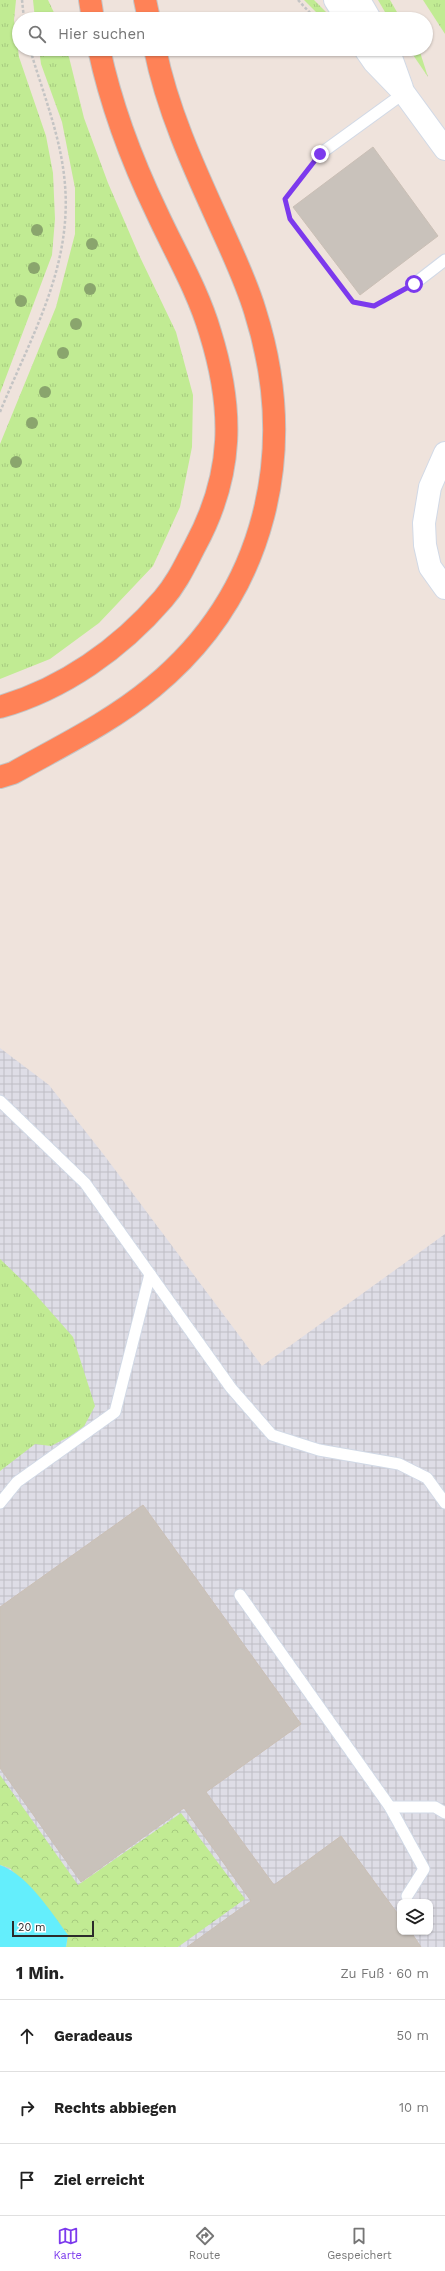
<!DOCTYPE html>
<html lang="de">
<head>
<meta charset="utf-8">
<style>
  body { margin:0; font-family:"Work Sans",sans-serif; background:#f2f2f2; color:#222 }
  .controls { position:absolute; right:12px; bottom:12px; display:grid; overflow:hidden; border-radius:8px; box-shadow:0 1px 3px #0004 }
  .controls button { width:36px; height:36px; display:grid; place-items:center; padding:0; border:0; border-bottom:1px solid #e0e0e0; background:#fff; color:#222; font:20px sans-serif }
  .scale { position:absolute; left:12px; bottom:10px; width:82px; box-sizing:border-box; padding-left:4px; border:2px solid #2b2b2b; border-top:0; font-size:11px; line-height:14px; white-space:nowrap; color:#2b2b2b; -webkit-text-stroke:3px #fff; paint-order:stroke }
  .stop { position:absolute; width:12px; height:12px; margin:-9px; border:3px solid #7c3aed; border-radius:50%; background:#fff }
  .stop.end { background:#7c3aed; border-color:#fff; box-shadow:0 1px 4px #0008 }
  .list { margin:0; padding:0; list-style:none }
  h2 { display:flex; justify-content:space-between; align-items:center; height:52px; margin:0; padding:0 16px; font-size:17px }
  h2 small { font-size:13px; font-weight:400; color:#767676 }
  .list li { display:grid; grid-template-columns:26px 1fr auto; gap:12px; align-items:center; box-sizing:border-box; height:72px; padding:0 16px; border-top:1px solid #e0e0e0 }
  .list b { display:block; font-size:15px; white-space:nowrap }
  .list em { font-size:13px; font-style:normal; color:#767676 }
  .icon { flex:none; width:22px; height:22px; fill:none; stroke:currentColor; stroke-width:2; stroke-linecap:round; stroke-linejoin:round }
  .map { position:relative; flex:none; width:445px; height:1947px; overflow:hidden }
  .search { position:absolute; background:#fff; box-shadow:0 1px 3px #0004; left:12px; right:12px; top:12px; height:44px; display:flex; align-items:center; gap:10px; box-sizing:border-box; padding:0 14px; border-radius:22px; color:#767676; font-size:15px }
  .sheet { height:268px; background:#fff }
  nav { display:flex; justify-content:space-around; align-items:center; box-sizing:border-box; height:56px; border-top:1px solid #e0e0e0; background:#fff; font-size:11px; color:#767676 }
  nav a { display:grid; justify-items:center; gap:2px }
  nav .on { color:#7c3aed }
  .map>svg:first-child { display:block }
  .industrial { fill:url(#industrial-grid); fill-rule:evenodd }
  .grass { fill:url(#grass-tufts) }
  .forest { fill:url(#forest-crowns) }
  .water { fill:#64eefc }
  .building { fill:#c9c2bb; stroke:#cabfb5 }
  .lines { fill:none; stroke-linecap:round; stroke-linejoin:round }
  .service-casing { stroke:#d1d9e6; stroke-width:13 }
  .tertiary-casing { stroke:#d1d9e6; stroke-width:24 }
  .motorway-casing { stroke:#c4c4c4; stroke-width:24 }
  .path { stroke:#c4c4c4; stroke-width:2.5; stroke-dasharray:3 2; stroke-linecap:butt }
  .service { stroke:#fff; stroke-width:11 }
  .tertiary { stroke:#fff; stroke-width:22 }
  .motorway { stroke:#ff8257; stroke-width:22 }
  .tree { fill:#8aa56d }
  .route { stroke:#7c3aed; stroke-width:5 }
</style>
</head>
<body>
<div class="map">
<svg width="445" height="1947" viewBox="0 0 445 1947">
  <defs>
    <pattern id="industrial-grid" width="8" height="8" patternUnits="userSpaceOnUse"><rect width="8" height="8" fill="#dedde6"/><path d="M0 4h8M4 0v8" fill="none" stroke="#bfbec5"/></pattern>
    <pattern id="grass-tufts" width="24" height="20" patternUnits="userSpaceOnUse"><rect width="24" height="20" fill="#c1eb93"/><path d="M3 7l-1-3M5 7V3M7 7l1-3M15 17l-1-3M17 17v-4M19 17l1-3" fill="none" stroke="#a6ca7f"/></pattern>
    <pattern id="forest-crowns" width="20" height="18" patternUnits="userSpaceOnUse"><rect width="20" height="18" fill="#c1eb93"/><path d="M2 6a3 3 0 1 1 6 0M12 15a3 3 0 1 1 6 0" fill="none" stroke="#a6ca7f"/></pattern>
  </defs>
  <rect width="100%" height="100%" fill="#efe3dc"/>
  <path class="industrial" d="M0 1048 49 1085 104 1155 262 1366 445 1234V1947H0ZM400 1902H430V1932H400Z"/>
  <g class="grass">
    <polygon points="0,0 16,0 14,20 19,57 46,136 53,173 55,219 52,255 0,393"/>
    <polygon points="33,0 48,0 57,19 35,19"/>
    <polygon points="304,0 314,0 333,19 323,19"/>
    <polygon points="378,0 390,0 401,19 389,19"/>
    <polygon points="423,0 445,0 445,34"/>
    <polygon points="39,49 67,49 84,118 108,183 139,255 176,332 193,395 192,447 180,507 153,566 99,623 50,659 0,679 0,444 56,307 75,234 75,188 62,122 41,64"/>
    <polygon points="409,49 419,49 428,77"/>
    <polygon points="0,1259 28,1286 73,1337 95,1406 82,1430 51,1446 35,1444 0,1471"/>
  </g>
  <polygon class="forest" points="0,1775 78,1885 181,1813 245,1899 178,1947 66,1947 68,1935 10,1868 0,1865"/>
  <path class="water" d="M0 1865C28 1875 51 1912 68 1935L66 1947H0Z"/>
  <g class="building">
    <polygon points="373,147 438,236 360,295 293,207"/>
    <polygon points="143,1505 301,1724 206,1792 274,1885 341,1836 400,1917 400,1932 411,1932 421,1947 187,1947 251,1901 184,1808 81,1882 0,1768 0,1607"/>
  </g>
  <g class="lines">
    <defs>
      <g id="service">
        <polyline points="320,154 404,93"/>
        <polyline points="414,284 445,260"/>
        <polyline points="0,1101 85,1183 231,1388 272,1435 319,1450 399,1464 427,1478 445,1503"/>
        <polyline points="0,1503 17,1482 115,1412 150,1274"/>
        <polyline points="240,1595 390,1807 424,1869 407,1896"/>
        <polyline points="390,1807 435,1807 445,1813"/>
      </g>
      <g id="tertiary">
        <polyline points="335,0 347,19"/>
        <polyline points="359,0 370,19"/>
        <polyline points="365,49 374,62 404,93 445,149"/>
        <polyline points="388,49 402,88"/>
        <polyline points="445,453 430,487 424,523 425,545 430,567 445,588"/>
      </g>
      <g id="motorway">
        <polyline points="90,0 93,19"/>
        <polyline points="145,0 149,19"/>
        <path d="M0 707C63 689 120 649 163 599 177 583 185 565 195 546 234 474 234 409 210 332 198 291 175 252 157 213 132 161 111 105 99 49"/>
        <path d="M0 777 13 773C61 746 111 722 153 687 267 593 299 450 255 311 246 281 232 252 219 223 194 168 167 109 155 49"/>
      </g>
    </defs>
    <use href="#service" class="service-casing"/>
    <use href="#tertiary" class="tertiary-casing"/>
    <use href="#motorway" class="motorway-casing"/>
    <g class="path">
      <polyline points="22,0 24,19"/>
      <polyline points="298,0 313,16"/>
      <polyline points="309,169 285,199 290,219 353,302 375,306 398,293"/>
      <path d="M0 412C32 334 75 263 64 175 59 132 42 90 30 49"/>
    </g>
    <use href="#service" class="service"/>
    <use href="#tertiary" class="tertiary"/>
    <use href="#motorway" class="motorway"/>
  </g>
  <g class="tree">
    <circle cx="37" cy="230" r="6"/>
    <circle cx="92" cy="244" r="6"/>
    <circle cx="34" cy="268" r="6"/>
    <circle cx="90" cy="289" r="6"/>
    <circle cx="21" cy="301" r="6"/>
    <circle cx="76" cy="324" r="6"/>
    <circle cx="63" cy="353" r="6"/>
    <circle cx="45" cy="392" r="6"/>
    <circle cx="32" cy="423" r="6"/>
    <circle cx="16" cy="462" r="6"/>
  </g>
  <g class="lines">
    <polyline class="route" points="320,154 285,199 290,219 353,302 374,306 414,284"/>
  </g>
</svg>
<div class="controls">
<button><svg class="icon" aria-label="layers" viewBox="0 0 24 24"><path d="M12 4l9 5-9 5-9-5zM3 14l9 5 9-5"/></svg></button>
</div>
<div class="scale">20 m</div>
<div class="stop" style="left:414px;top:284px"></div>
<div class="stop end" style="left:320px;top:154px"></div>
<div class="search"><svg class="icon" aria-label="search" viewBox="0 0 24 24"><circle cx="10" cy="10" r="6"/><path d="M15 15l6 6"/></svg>Hier suchen</div>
</div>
<section class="sheet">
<h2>1 Min.<small>Zu Fuß · 60 m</small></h2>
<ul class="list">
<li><svg class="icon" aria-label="ahead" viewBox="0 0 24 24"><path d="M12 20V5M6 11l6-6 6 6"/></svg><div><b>Geradeaus</b></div><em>50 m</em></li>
<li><svg class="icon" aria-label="right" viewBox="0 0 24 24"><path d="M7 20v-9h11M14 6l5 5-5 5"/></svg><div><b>Rechts abbiegen</b></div><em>10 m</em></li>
<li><svg class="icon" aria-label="arrive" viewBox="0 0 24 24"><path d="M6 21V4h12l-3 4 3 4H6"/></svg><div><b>Ziel erreicht</b></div></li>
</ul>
</section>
<nav>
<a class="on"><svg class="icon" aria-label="map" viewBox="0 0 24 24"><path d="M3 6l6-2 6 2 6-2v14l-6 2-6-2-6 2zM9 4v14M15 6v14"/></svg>Karte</a>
<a><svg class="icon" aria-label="directions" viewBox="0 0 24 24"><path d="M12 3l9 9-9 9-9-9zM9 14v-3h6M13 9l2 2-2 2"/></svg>Route</a>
<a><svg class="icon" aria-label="saved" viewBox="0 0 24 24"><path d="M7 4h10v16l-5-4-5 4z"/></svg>Gespeichert</a>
</nav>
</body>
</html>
